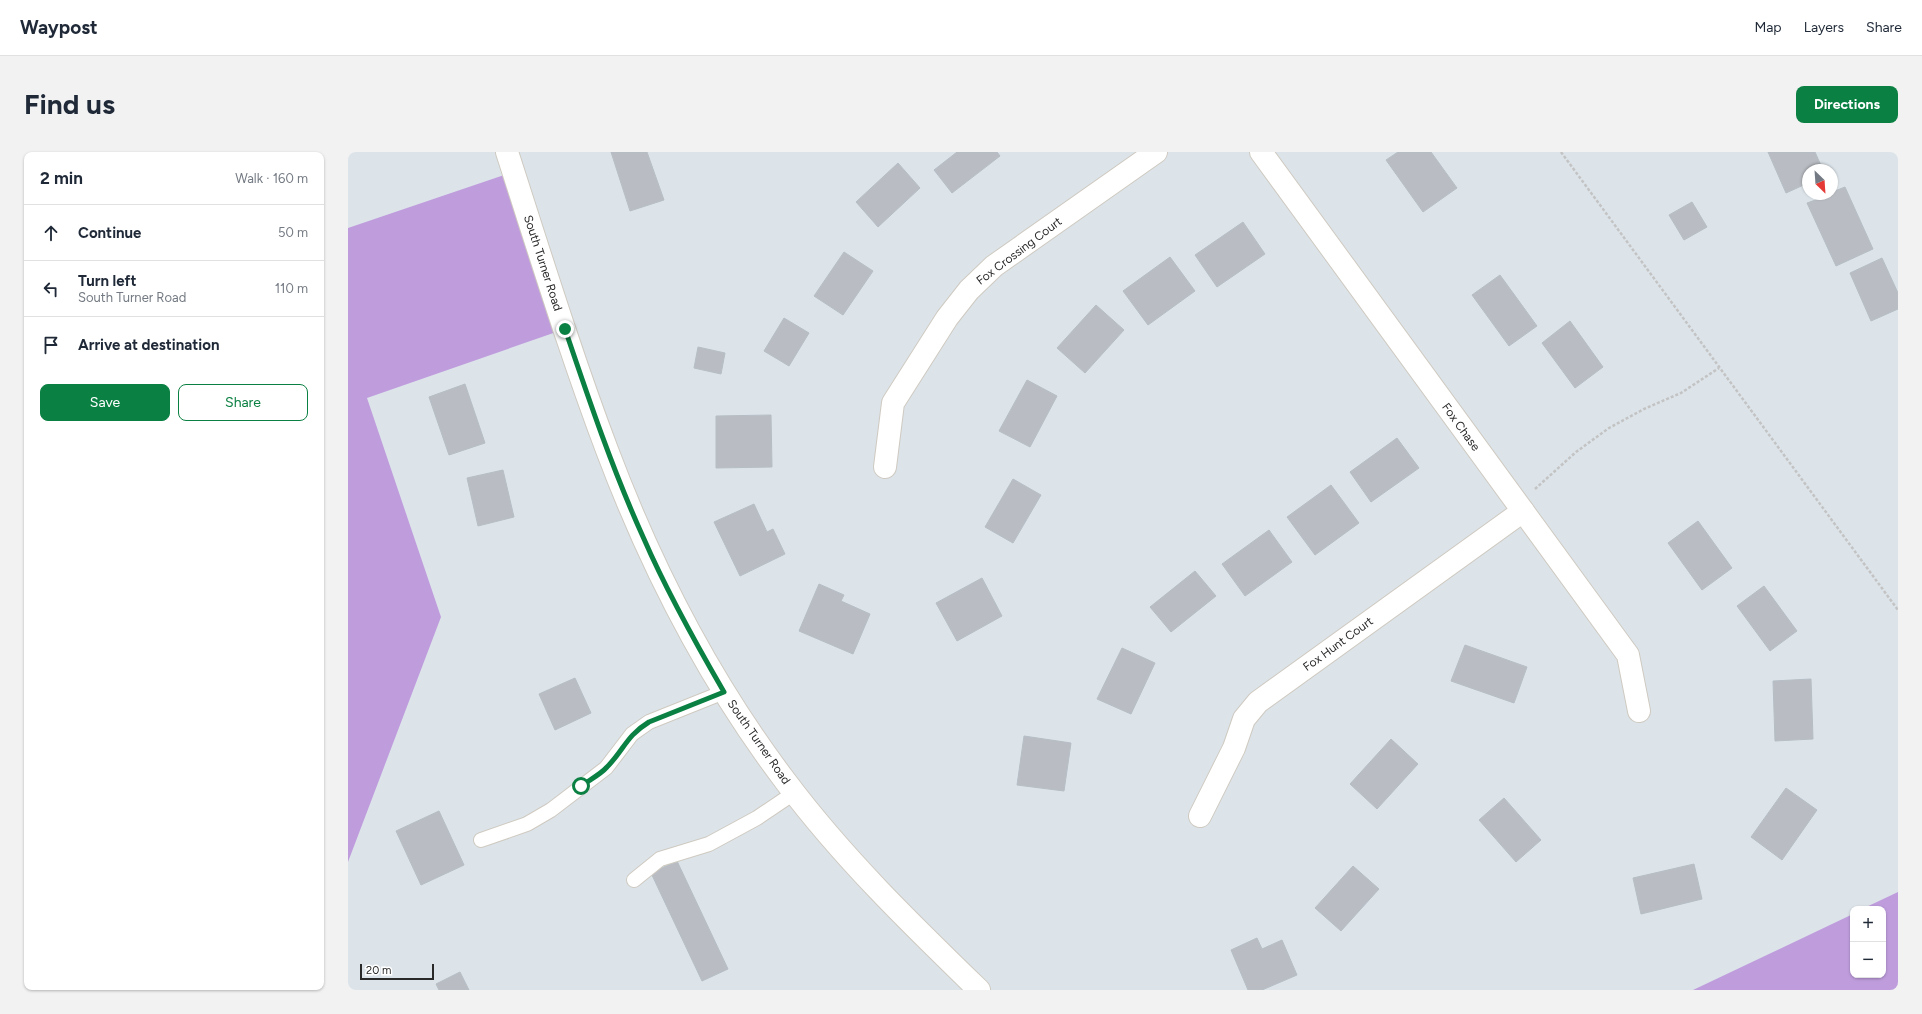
<!DOCTYPE html>
<html lang="en">
<head>
<meta charset="utf-8">
<style>
  body { margin:0; font-family:Figtree,sans-serif; background:#f2f2f3; color:#1f2937 }
  .controls { position:absolute; right:12px; bottom:12px; display:grid; overflow:hidden; border-radius:8px; box-shadow:0 1px 3px #0004 }
  .controls button { width:36px; height:36px; display:grid; place-items:center; padding:0; border:0; border-bottom:1px solid #e0e1e3; background:#fff; color:#1f2937; font:20px sans-serif }
  .compass { position:absolute; left:1454px; top:12px; width:36px; height:36px; border-radius:50%; background:#fff; box-shadow:0 1px 3px #0004; rotate:155deg }
  .scale { position:absolute; left:12px; bottom:10px; width:74px; box-sizing:border-box; padding-left:4px; border:2px solid #292929; border-top:0; font-size:11px; line-height:14px; white-space:nowrap; color:#292929; -webkit-text-stroke:3px #fff; paint-order:stroke }
  .stop { position:absolute; width:12px; height:12px; margin:-9px; border:3px solid #0b8043; border-radius:50%; background:#fff }
  .stop.end { background:#0b8043; border-color:#fff; box-shadow:0 1px 4px #0008 }
  .list { margin:0; padding:0; list-style:none }
  h2 { display:flex; justify-content:space-between; align-items:center; height:52px; margin:0; padding:0 16px; font-size:17px }
  h2 small { font-size:13px; font-weight:400; color:#747a83 }
  .list li { display:grid; grid-template-columns:26px 1fr auto; gap:12px; align-items:center; box-sizing:border-box; height:56px; padding:0 16px; border-top:1px solid #e0e1e3 }
  .list b { display:block; font-size:15px; white-space:nowrap }
  .list p { margin:0; font-size:13px; white-space:nowrap; color:#747a83 }
  .list em { font-size:13px; font-style:normal; color:#747a83 }
  .actions { display:flex; gap:8px; padding:12px 16px }
  .actions a { flex:1; padding:9px 0; border:1px solid #0b8043; border-radius:8px; text-align:center; font-size:14px; color:#0b8043 }
  .actions .main { background:#0b8043; color:#fff }
  .icon { flex:none; width:22px; height:22px; fill:none; stroke:currentColor; stroke-width:2; stroke-linecap:round; stroke-linejoin:round }
  .map { position:relative; flex:none; width:1550px; height:838px; overflow:hidden; border-radius:8px }
  header { display:flex; align-items:center; gap:24px; box-sizing:border-box; height:56px; padding:0 20px; background:#fff; border-bottom:1px solid #e0e1e3 }
  header strong { font-size:19px }
  nav { display:flex; gap:22px; margin-inline-start:auto; font-size:14px }
  .intro { display:flex; align-items:center; justify-content:space-between; box-sizing:border-box; height:96px; padding:0 24px }
  h1 { margin:0; font-size:28px }
  .button { padding:10px 18px; border-radius:8px; background:#0b8043; color:#fff; font-size:14px; font-weight:700 }
  main { display:flex; gap:24px; padding:0 24px }
  aside { flex:1; background:#fff; border-radius:8px; box-shadow:0 1px 3px #0004 }
  .map>svg:first-child { display:block }
  .green { fill:#bf9ddd }
  .building { fill:#b9bdc3; stroke:#b6bec5 }
  .lines { fill:none; stroke-linecap:round; stroke-linejoin:round }
  .lane-casing { stroke:#cfcac1; stroke-width:16 }
  .street-casing { stroke:#cfcac1; stroke-width:24 }
  .secondary-casing { stroke:#cfcac1; stroke-width:24 }
  .path { stroke:#c3c3c3; stroke-width:2.5; stroke-dasharray:3 2; stroke-linecap:butt }
  .lane { stroke:#fff; stroke-width:14 }
  .street { stroke:#fff; stroke-width:22 }
  .secondary { stroke:#fff; stroke-width:22 }
  .route { stroke:#0b8043; stroke-width:5 }
  .labels { text-anchor:middle; dominant-baseline:central; stroke-width:3.5; stroke-linejoin:round; paint-order:stroke }
  .street-label { font-size:12px; fill:#292929; stroke:#fff }
</style>
</head>
<body>
<header>
<strong>Waypost</strong>
<nav><a>Map</a><a>Layers</a><a>Share</a></nav>
</header>
<div class="intro"><h1>Find us</h1><a class="button">Directions</a></div>
<main>
<aside>
<h2>2 min<small>Walk · 160 m</small></h2>
<ul class="list">
<li><svg class="icon" aria-label="ahead" viewBox="0 0 24 24"><path d="M12 20V5M6 11l6-6 6 6"/></svg><div><b>Continue</b></div><em>50 m</em></li>
<li><svg class="icon" aria-label="left" viewBox="0 0 24 24"><path d="M17 20v-9H6M10 6l-5 5 5 5"/></svg><div><b>Turn left</b><p>South Turner Road</p></div><em>110 m</em></li>
<li><svg class="icon" aria-label="arrive" viewBox="0 0 24 24"><path d="M6 21V4h12l-3 4 3 4H6"/></svg><div><b>Arrive at destination</b></div></li>
</ul>
<div class="actions"><a class="main">Save</a><a>Share</a></div>
</aside>
<div class="map">
<svg width="1550" height="838" viewBox="0 0 1550 838">
  <rect width="100%" height="100%" fill="#dce4ea"/>
  <g class="green">
    <polygon points="165,20 217,177 19,246 93,465 0,710 0,76"/>
    <polygon points="1550,740 1550,838 1345,838 1505,762 1505,823 1535,823 1535,757 1514,757"/>
  </g>
  <g class="building">
    <polygon points="263,0 299,0 316,48 282,59"/>
    <polygon points="609,0 649,0 652,4 604,41 586,18"/>
    <polygon points="1050,0 1083,0 1109,36 1075,60 1038,8"/>
    <polygon points="1420,0 1467,0 1475,18 1460,18 1460,31 1438,41"/>
    <polygon points="550,11 572,36 530,75 508,50"/>
    <polygon points="1497,35 1525,97 1488,114 1459,51 1484,42 1484,40"/>
    <polygon points="1344,50 1359,75 1336,88 1321,63"/>
    <polygon points="895,70 917,102 869,135 847,103"/>
    <polygon points="496,100 525,119 495,163 466,144"/>
    <polygon points="822,105 847,139 800,173 775,139"/>
    <polygon points="1534,106 1550,141 1550,157 1523,169 1502,121"/>
    <polygon points="1152,123 1189,174 1161,194 1124,143"/>
    <polygon points="748,153 776,178 737,221 709,196"/>
    <polygon points="436,166 461,181 441,214 416,199"/>
    <polygon points="1222,169 1255,215 1227,236 1194,191"/>
    <polygon points="350,195 377,201 373,222 346,216"/>
    <polygon points="679,228 709,244 682,295 651,279"/>
    <polygon points="117,232 137,291 101,303 81,245"/>
    <polygon points="423,263 424,315 368,316 368,264"/>
    <polygon points="1049,286 1071,316 1023,350 1002,320"/>
    <polygon points="155,318 166,365 130,374 119,326"/>
    <polygon points="665,327 693,343 665,391 637,375"/>
    <polygon points="983,333 1011,371 967,403 939,365"/>
    <polygon points="406,352 419,380 425,377 437,402 392,424 366,370"/>
    <polygon points="1350,369 1384,416 1354,438 1320,391"/>
    <polygon points="921,378 944,410 897,444 874,412"/>
    <polygon points="847,419 868,444 823,480 802,455"/>
    <polygon points="634,426 654,464 609,489 588,451"/>
    <polygon points="471,432 496,443 493,449 522,462 505,502 451,479"/>
    <polygon points="1416,434 1449,479 1422,499 1389,454"/>
    <polygon points="1117,493 1179,515 1166,551 1103,529"/>
    <polygon points="774,496 807,511 783,562 749,547"/>
    <polygon points="227,526 243,561 207,578 191,542"/>
    <polygon points="1463,527 1465,587 1427,589 1425,529"/>
    <polygon points="676,584 723,591 716,639 669,633"/>
    <polygon points="1043,587 1070,612 1029,657 1002,632"/>
    <polygon points="1438,636 1469,658 1434,708 1403,685"/>
    <polygon points="1156,646 1193,688 1168,710 1131,668"/>
    <polygon points="91,659 116,713 73,733 48,679"/>
    <polygon points="329,709 380,817 354,829 303,721"/>
    <polygon points="1346,712 1354,747 1293,762 1285,726"/>
    <polygon points="1005,714 1031,737 993,779 967,756"/>
    <polygon points="909,786 914,797 934,788 949,823 914,838 900,838 883,798"/>
    <polygon points="112,820 121,838 91,838 88,832"/>
  </g>
  <g class="lines">
    <defs>
      <g id="lane">
        <polyline points="133,688 179,672 203,658 258,616 284,582 301,570 376,540"/>
        <polyline points="286,728 312,707 361,692 409,666 446,641"/>
      </g>
      <g id="street">
        <polyline points="913,0 1280,503 1291,559"/>
        <polyline points="537,315 545,251 599,166 621,138 646,114 808,0"/>
        <polyline points="852,664 886,596 896,567 910,550 1175,359"/>
      </g>
      <path id="secondary" d="M159 0C191 99 222 200 259 298 303 415 362 530 438 630 495 706 563 772 631 838"/>
    </defs>
    <use href="#lane" class="lane-casing"/>
    <use href="#street" class="street-casing"/>
    <use href="#secondary" class="secondary-casing"/>
    <g class="path">
      <polyline points="1213,0 1550,458"/>
      <polyline points="1187,337 1228,300 1261,276 1296,257 1333,241 1371,216"/>
    </g>
    <use href="#lane" class="lane"/>
    <use href="#street" class="street"/>
    <use href="#secondary" class="secondary"/>
  </g>
  <g class="lines">
    <path class="route" d="M217 177C241 248 265 319 296 387 319 440 347 490 376 540L301 570C278 584 276 598 259 615 252 623 241 628 233 634"/>
  </g>
  <g class="labels">
    <g class="street-label">
      <text transform="translate(671 99) rotate(-37)">Fox Crossing Court</text>
      <text transform="translate(195 111) rotate(72)">South Turner Road</text>
      <text transform="translate(1113 275) rotate(54)">Fox Chase</text>
      <text transform="translate(990 492) rotate(-36)">Fox Hunt Court</text>
      <text transform="translate(411 590) rotate(55)">South Turner Road</text>
    </g>
  </g>
</svg>
<div class="controls">
<button>+</button>
<button>−</button>
</div>
<svg class="compass" viewBox="-18 -18 36 36"><path d="M0-13l5 13h-10z" fill="#e53935"/><path d="M0 13l5-13h-10z" fill="#747a83"/></svg>
<div class="scale">20 m</div>
<div class="stop" style="left:233px;top:634px"></div>
<div class="stop end" style="left:217px;top:177px"></div>
</div>
</main>
</body>
</html>
